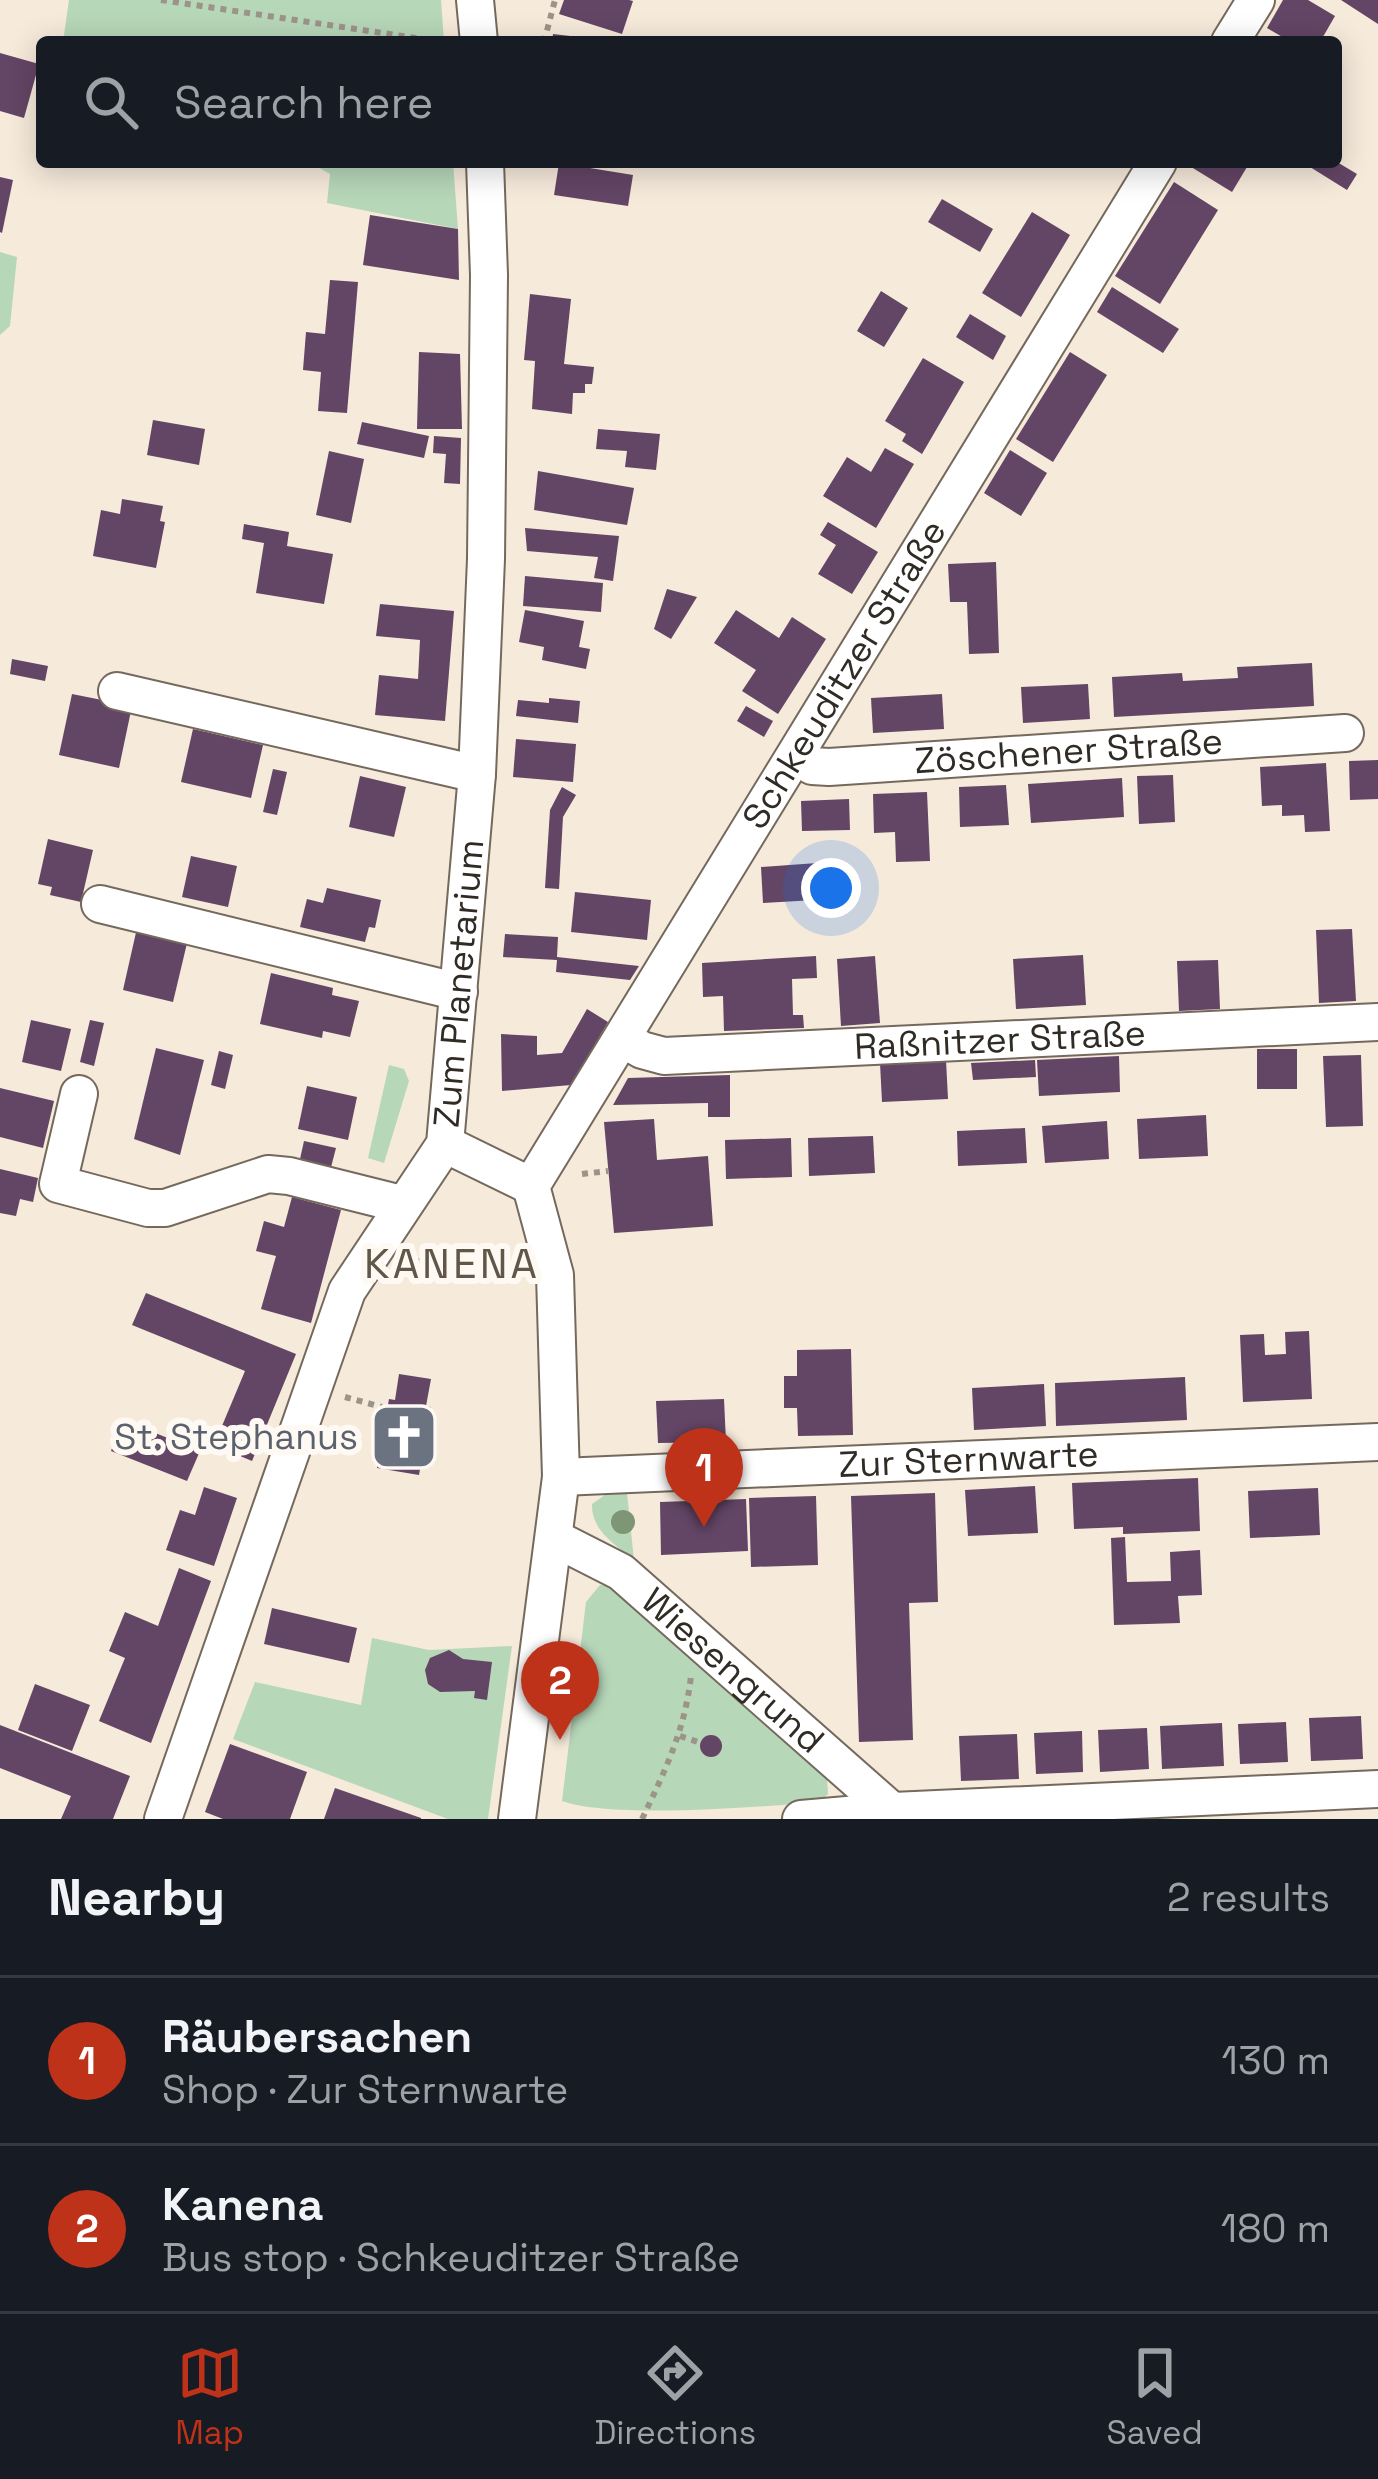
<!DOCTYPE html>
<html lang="en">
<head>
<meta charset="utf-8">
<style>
  body { margin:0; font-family:"Space Grotesk",sans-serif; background:#20242c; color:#f1f3f6 }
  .you { position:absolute; left:831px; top:888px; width:42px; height:42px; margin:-30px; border:9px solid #fff; border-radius:50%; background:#1a73e8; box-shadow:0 0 0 18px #1a73e833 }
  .badge { display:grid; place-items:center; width:78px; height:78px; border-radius:50%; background:#be3219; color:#fff; font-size:39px; font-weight:700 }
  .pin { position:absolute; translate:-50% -99px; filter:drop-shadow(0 3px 6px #0008) }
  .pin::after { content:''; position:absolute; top:63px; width:42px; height:36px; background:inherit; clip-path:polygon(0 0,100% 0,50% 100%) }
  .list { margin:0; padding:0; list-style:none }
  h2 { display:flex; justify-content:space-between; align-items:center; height:156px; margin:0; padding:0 48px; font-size:51px }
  h2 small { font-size:39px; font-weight:400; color:#9ea1a6 }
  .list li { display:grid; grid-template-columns:78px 1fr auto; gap:36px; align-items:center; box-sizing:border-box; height:168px; padding:0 48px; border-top:3px solid #363941 }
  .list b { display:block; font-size:45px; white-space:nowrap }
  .list p { margin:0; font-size:39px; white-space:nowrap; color:#9ea1a6 }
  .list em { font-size:39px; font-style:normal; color:#9ea1a6 }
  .icon { flex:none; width:66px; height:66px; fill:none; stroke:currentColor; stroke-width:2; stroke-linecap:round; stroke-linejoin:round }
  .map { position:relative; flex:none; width:1378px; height:1819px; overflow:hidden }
  .search { position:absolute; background:#171b24; box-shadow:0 6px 30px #0003; left:36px; right:36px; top:36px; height:132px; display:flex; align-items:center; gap:30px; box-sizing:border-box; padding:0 42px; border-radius:12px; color:#9ea1a6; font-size:45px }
  .sheet { height:492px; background:#171b24 }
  nav { display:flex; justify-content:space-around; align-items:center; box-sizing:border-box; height:168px; border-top:3px solid #363941; background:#171b24; font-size:33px; color:#9ea1a6 }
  nav a { display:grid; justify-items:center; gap:6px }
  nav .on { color:#be3219 }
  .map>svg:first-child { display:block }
  .green { fill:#b7d7b9 }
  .building { fill:#634565 }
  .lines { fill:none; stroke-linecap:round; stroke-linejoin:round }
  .minor-casing { stroke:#74695c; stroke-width:40 }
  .path { stroke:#9c9389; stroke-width:6; stroke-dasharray:6 6; stroke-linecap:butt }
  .minor { stroke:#fff; stroke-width:36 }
  .tree { fill:#7e9676 }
  .labels { text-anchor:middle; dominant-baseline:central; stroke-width:12; stroke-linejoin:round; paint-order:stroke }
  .street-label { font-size:36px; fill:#302b25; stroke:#fef9f2 }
  .worship-label { font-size:36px; fill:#5b616d; stroke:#fef9f2; text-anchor:end }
  .quarter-label { font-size:42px; letter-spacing:3px; fill:#605649; stroke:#fef9f2 }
</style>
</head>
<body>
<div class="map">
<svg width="1378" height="1819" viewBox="0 0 1378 1819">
  <rect width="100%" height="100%" fill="#f6eadb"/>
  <g class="green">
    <polygon points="69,0 441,0 444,42 63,42"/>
    <polygon points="309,162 453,162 458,229 327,203 330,174"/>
    <polygon points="0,252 17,257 10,326 0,335"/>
    <polygon points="389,1065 404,1069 409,1081 384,1163 368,1158"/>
    <path d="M627 1493 634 1560C616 1545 591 1531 592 1504L605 1495Z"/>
    <path d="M600 1585 613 1586 623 1593 827 1779 828 1794 820 1802C760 1807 612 1819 562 1801L586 1602Z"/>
    <polygon points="372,1638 429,1650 512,1646 488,1819 448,1819 233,1739 255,1682 361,1705"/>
  </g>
  <g class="building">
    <polygon points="564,0 629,0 633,1 622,34 559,14"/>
    <polygon points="1283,0 1308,0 1335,16 1320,42 1291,42 1267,28"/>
    <polygon points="1341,0 1378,0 1378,24"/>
    <polygon points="553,34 596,39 595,42 552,42"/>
    <polygon points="0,53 39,64 24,118 0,111"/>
    <polygon points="1183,162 1250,162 1232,192"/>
    <polygon points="1302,162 1337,162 1357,174 1347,190"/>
    <polygon points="559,163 633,175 628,206 554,195"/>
    <polygon points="0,177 13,180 2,233 0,232"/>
    <polygon points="1174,182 1218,210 1160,304 1115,276"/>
    <polygon points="942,199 993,229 980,252 928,222"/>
    <polygon points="1032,212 1070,235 1021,317 982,293"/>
    <polygon points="370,215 458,229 459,280 363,265"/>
    <polygon points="330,280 358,282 347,413 318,411 321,372 303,370 306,332 325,334"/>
    <polygon points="1112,287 1179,329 1163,353 1097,312"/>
    <polygon points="881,291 908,308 884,347 857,331"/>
    <polygon points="530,294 571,299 564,364 594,367 592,384 585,384 585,393 573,393 572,414 532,409 535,361 524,360"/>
    <polygon points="970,314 1006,336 993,360 956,337"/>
    <polygon points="419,352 460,354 462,429 417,429"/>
    <polygon points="1070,352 1107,375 1053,462 1016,439"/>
    <polygon points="923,358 964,382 922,454 902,441 906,434 885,421"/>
    <polygon points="153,420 205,429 199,465 147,455"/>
    <polygon points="362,422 429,436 424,458 357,444"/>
    <polygon points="598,429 660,434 656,470 625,467 627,451 596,449"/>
    <polygon points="434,436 461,438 460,484 444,483 446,454 433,453"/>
    <polygon points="885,448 914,464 876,528 823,496 847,457 871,472"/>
    <polygon points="1010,450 1047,473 1021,516 984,493"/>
    <polygon points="329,451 364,459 351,523 316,515"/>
    <polygon points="538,471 634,488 627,525 534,510"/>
    <polygon points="122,499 163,506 160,521 165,522 156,568 93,556 101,510 120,514"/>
    <polygon points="828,522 878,552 852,594 818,574 836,545 820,535"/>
    <polygon points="244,524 289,532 287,546 333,554 324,604 256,593 264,543 242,539"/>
    <polygon points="525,528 619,536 613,581 594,578 598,557 527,551"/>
    <polygon points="996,562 999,653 969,654 967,602 950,602 948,564"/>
    <polygon points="525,576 603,583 601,612 523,606"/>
    <polygon points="667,589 697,597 671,639 654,629"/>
    <polygon points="380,604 454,611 445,721 375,715 379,675 418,679 420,640 376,636"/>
    <polygon points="525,610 584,621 579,647 590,649 586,669 542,660 544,647 519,642"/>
    <polygon points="736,610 779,638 792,617 826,639 778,714 742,691 756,670 714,643"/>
    <polygon points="12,659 48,666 45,681 10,674"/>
    <polygon points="1312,663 1314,706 1114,717 1112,677 1182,673 1183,681 1238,678 1237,667"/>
    <polygon points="1088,684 1090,719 1023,723 1021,687"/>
    <polygon points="72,694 132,706 119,768 59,755"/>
    <polygon points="942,694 944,729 873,733 871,698"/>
    <polygon points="549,698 580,701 578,723 516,716 518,700 549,703"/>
    <polygon points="746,706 773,721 764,737 737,721"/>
    <polygon points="193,729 263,745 251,798 181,782"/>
    <polygon points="516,739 576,744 573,782 513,777"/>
    <polygon points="1378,760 1378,799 1350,800 1349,761"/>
    <polygon points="1326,763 1330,831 1305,832 1304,815 1282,816 1282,805 1262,806 1260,767"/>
    <polygon points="273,769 287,772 277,815 263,812"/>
    <polygon points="1173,775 1175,822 1139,824 1137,776"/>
    <polygon points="360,776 406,787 394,837 349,827"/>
    <polygon points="1122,778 1124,817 1031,823 1028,784"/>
    <polygon points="1006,785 1009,825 960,827 959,787"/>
    <polygon points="562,787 576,795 563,817 559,889 545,888 550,810"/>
    <polygon points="927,792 930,861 896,862 895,832 874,833 873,794"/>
    <polygon points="849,799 850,830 802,831 801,801"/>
    <polygon points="48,839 93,850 81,902 50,895 52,887 38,884"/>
    <polygon points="191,856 237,866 228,907 182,897"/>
    <polygon points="831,862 833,899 763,903 761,867"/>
    <polygon points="327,888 381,900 375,928 369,927 365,942 300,927 307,899 323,903"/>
    <polygon points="575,892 651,900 647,940 571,932"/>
    <polygon points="137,928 188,939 173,1002 123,990"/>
    <polygon points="1352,929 1356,1001 1319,1003 1316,930"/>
    <polygon points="505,934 558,937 557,957 639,966 630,980 556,972 557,960 503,957"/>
    <polygon points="1083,955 1086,1005 1016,1009 1013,959"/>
    <polygon points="816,956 817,978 792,979 793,1015 803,1015 804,1028 724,1031 723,996 703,997 702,963"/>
    <polygon points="875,956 880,1023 841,1026 837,959"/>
    <polygon points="1218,960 1220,1009 1179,1011 1177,961"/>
    <polygon points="271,973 333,988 332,995 359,1001 350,1037 323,1031 322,1038 260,1024"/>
    <polygon points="587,1009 608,1022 571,1085 502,1091 501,1034 537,1036 537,1055 562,1053"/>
    <polygon points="31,1020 71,1029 61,1071 22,1062"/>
    <polygon points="90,1020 104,1023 94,1066 80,1062"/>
    <polygon points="156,1048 204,1060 180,1155 134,1139"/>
    <rect x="1257" y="1049" width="40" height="40"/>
    <polygon points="219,1051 233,1055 225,1089 211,1085"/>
    <polygon points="1361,1055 1363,1126 1326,1127 1323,1056"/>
    <polygon points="1119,1056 1120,1092 1039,1096 1037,1060"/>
    <polygon points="946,1060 948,1099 882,1102 880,1063"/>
    <polygon points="1035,1060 1036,1077 973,1080 971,1063"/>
    <polygon points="730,1075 730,1117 708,1117 708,1103 613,1105 628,1078"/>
    <polygon points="307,1086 357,1097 348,1140 298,1129"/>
    <polygon points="0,1088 54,1101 43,1148 0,1137"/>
    <polygon points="1206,1115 1208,1156 1139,1159 1137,1119"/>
    <polygon points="654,1119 657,1160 708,1156 713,1226 614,1233 604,1122"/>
    <polygon points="1107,1121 1109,1159 1045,1163 1042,1126"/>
    <polygon points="1025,1128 1027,1163 958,1166 957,1131"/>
    <polygon points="873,1136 875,1173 809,1176 808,1138"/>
    <polygon points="791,1138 792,1177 726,1179 725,1140"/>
    <polygon points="304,1141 336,1148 329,1175 298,1168"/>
    <polygon points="0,1169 38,1178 33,1202 20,1199 16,1216 0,1213"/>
    <polygon points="292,1197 341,1210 311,1323 261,1309 276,1256 256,1251 264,1221 284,1227"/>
    <polygon points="146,1293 296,1354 252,1461 214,1445 245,1371 132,1325"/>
    <polygon points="1309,1331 1312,1399 1243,1402 1240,1335 1264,1334 1265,1355 1286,1354 1285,1332"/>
    <polygon points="851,1349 853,1435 798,1436 797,1408 784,1408 784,1376 797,1376 797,1350"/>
    <polygon points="399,1374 431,1379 426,1406 431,1407 419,1475 377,1468 389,1399 395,1400"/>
    <polygon points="1185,1377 1187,1420 1056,1426 1055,1383"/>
    <polygon points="1044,1384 1046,1426 974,1430 972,1388"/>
    <polygon points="724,1399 726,1442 658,1443 656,1401"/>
    <polygon points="123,1420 200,1451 187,1481 111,1451"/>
    <polygon points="1198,1478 1200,1531 1123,1534 1123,1527 1074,1529 1072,1483"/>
    <polygon points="1035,1486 1038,1533 968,1536 965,1490"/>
    <polygon points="204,1487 237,1498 214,1566 166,1550 180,1510 195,1515"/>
    <polygon points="1318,1488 1320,1535 1250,1538 1248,1491"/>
    <polygon points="935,1493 938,1602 909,1603 913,1740 859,1742 851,1496"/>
    <polygon points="816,1496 818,1565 751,1567 749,1498"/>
    <polygon points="746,1499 748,1551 661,1555 660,1502"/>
    <polygon points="1125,1537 1127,1582 1171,1581 1170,1552 1200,1550 1202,1595 1178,1596 1180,1623 1114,1625 1111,1538"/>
    <polygon points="179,1568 211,1581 151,1743 99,1721 125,1658 109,1651 125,1612 158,1626"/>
    <polygon points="272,1608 357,1628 349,1663 264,1644"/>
    <polygon points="449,1650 463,1659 492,1662 487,1700 474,1698 475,1691 440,1692 428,1684 425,1670 430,1658"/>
    <polygon points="35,1684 90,1705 72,1751 18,1730"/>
    <polygon points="1361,1716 1363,1759 1311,1761 1309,1718"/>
    <polygon points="1286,1722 1288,1762 1240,1764 1238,1724"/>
    <polygon points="1222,1723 1224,1766 1162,1769 1160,1726"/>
    <polygon points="0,1725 130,1776 113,1819 61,1819 71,1796 0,1768"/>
    <polygon points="1147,1728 1149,1769 1100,1772 1098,1730"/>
    <polygon points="1082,1731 1083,1772 1036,1774 1034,1733"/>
    <polygon points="1017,1734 1019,1779 961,1781 959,1736"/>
    <circle cx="711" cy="1746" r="11"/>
    <polygon points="230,1744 307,1772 290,1819 223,1819 205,1812"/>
    <polygon points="335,1788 421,1818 421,1819 324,1819"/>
  </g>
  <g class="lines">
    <defs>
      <g id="minor">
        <polyline points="475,0 479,42"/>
        <polyline points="1230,42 1256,0"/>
        <polyline points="117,691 477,774"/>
        <path id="s1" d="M796 756 812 766 829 767 1345 733"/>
        <polyline points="100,904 459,992"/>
        <path id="s2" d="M623 1039 642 1050 664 1056 1378 1022"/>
        <polyline points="79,1094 58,1184 148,1208 165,1208 268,1174 289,1176 401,1204"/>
        <polyline points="445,1144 531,1186"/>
        <path id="s3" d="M561 1477 1378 1442"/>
        <path id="s4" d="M556 1539 621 1572 901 1819"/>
        <path id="s5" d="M163 1819 347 1291 445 1144 477 774 486 559 489 275 485 162"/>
        <path id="s6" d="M517 1819 561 1477 555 1275 531 1186 1158 162"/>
        <polyline points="801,1819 893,1811 1378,1789"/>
      </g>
    </defs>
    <use href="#minor" class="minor-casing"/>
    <g class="path">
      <polyline points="161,0 443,42"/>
      <polyline points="544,42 555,0"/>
      <polyline points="582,1174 608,1171"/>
      <polyline points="345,1397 382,1407"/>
      <polyline points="680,1736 698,1742"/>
      <path d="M642 1819C665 1771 685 1730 691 1676"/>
    </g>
    <use href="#minor" class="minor"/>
  </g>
  <g class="tree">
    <circle cx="421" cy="1270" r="12"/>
    <circle cx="623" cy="1522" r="12"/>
  </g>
  <defs>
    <symbol id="church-square" viewBox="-11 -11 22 22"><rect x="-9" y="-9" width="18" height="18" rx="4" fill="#6b7280" stroke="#fef9f2"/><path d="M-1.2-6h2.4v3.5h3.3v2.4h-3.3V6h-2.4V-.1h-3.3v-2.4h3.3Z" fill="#fff"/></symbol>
  </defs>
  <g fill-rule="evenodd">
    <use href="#church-square" x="366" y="1399" width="76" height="76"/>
  </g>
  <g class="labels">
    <g class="street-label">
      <text stroke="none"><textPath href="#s6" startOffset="1239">Schkeuditzer Straße</textPath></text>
      <text stroke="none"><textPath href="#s1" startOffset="276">Zöschener Straße</textPath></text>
      <text stroke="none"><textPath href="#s5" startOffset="897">Zum Planetarium</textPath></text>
      <text stroke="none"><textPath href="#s2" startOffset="381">Raßnitzer Straße</textPath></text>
      <text stroke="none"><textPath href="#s3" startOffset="408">Zur Sternwarte</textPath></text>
      <text stroke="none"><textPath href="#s4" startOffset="222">Wiesengrund</textPath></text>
    </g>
    <g class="worship-label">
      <text x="358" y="1437">St. Stephanus</text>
    </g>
    <g class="quarter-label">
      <text x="452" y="1263">KANENA</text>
    </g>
  </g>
</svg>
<div class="you"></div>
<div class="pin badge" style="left:704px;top:1527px">1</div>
<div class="pin badge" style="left:560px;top:1740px">2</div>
<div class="search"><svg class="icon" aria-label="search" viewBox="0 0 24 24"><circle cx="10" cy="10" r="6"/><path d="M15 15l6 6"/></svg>Search here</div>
</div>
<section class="sheet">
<h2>Nearby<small>2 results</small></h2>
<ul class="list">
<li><span class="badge">1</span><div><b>Räubersachen</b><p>Shop · Zur Sternwarte</p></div><em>130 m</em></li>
<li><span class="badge">2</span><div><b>Kanena</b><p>Bus stop · Schkeuditzer Straße</p></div><em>180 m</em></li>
</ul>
</section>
<nav>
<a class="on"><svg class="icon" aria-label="map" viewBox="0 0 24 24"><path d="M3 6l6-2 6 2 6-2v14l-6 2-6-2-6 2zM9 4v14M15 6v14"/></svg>Map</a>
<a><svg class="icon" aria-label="directions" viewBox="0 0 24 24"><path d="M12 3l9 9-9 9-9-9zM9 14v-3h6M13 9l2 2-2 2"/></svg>Directions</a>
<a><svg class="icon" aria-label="saved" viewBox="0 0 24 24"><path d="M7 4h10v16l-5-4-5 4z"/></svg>Saved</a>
</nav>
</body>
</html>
